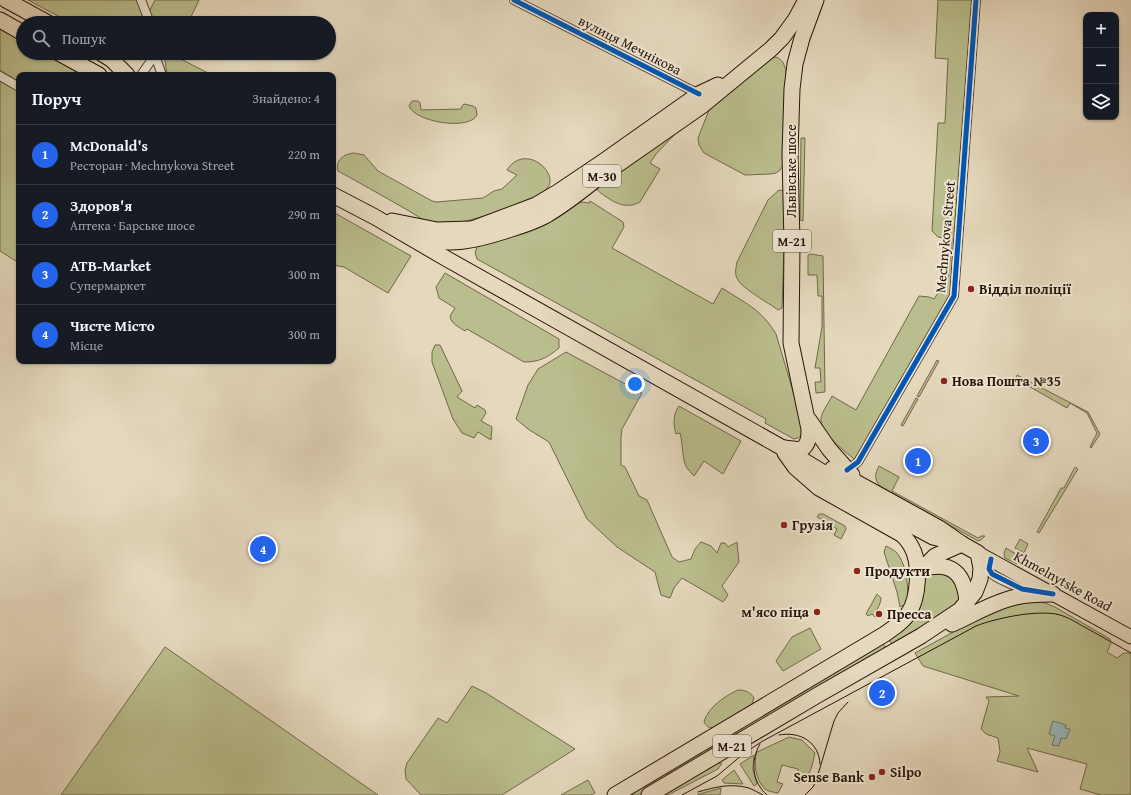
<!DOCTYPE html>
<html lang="uk">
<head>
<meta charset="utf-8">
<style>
  body { margin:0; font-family:"Gentium Book Plus",serif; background:#20242c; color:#f1f3f6 }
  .controls { position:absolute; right:12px; top:12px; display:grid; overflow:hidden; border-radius:8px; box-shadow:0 1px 3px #0004 }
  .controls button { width:36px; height:36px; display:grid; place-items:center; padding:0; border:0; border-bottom:1px solid #363941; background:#171b24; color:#f1f3f6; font:20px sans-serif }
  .you { position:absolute; left:635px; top:384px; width:14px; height:14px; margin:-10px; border:3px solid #fff; border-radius:50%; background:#1a73e8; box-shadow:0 0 0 6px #1a73e833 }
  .badge { display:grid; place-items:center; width:26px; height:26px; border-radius:50%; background:#2563eb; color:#fff; font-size:13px; font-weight:700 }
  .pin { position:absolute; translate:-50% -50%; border:2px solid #fff; box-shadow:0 1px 4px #0006 }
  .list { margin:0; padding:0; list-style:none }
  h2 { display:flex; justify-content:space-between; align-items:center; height:52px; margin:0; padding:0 16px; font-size:17px }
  h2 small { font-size:13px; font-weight:400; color:#9ea1a6 }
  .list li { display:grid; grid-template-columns:26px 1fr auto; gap:12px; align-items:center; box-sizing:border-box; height:60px; padding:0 16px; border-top:1px solid #363941 }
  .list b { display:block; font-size:15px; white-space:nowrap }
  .list p { margin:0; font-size:13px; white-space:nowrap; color:#9ea1a6 }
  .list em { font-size:13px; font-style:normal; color:#9ea1a6 }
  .icon { flex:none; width:22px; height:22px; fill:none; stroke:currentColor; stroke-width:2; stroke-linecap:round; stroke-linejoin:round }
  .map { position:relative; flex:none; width:1131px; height:795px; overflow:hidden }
  .search { position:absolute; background:#171b24; box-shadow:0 1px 3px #0004; left:16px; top:16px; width:320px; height:44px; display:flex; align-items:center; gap:10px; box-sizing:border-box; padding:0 14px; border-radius:22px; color:#9ea1a6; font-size:15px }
  .panel { position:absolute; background:#171b24; box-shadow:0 1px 3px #0004; left:16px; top:72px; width:320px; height:292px; border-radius:8px }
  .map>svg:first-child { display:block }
  .green { fill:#babd8d; stroke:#70684a }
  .water { fill:#9ab8bb; stroke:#6c7673 }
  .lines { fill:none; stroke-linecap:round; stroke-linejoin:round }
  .street-casing { stroke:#564434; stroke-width:10 }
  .primary-casing { stroke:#271306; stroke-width:15 }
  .highway-casing { stroke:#271306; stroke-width:17 }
  .street { stroke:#eee6d4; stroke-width:8 }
  .primary { stroke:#e5d8bd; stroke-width:13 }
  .highway { stroke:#e5d8bd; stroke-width:15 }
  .tram { stroke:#271306; stroke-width:1 }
  .cycleway-casing { stroke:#eee6d4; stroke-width:8 }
  .cycleway { stroke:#0057b8; stroke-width:5 }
  .poi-dot { fill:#8f2418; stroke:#eee6d4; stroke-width:1.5 }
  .labels { text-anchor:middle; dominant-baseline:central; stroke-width:4; stroke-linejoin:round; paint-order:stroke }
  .shield { fill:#eee6d4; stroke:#635244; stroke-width:1 }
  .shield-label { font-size:13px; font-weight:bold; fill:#271306 }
  .street-label { font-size:14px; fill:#271306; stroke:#eee6d4 }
  .poi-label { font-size:14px; font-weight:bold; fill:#271306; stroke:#eee6d4; text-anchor:start }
</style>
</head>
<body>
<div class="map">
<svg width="1131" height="795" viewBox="0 0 1131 795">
  <rect width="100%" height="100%" fill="#e5d8bd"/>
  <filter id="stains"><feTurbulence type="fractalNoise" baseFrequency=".005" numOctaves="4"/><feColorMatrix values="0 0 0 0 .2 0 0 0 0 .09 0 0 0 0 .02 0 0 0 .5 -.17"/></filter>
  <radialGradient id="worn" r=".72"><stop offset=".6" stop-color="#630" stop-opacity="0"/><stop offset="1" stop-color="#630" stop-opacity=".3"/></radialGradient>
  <g class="green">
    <polygon points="28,0 141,0 148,14 155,0 199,0 188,23 71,23"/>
    <path d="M938 0H976L954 296 858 462C847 453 819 433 821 418 822 411 829 403 832 396L856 410 919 296 929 297 934 299 948 278 952 239 938 237 932 231 938 123H945L948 59 935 58Z"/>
    <polygon points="0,28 23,41 23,53 44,53 82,75 19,75 19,82 0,70"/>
    <polygon points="164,53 169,53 212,75 167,75"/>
    <path d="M776 57C783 60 784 64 786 71L784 164 780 170 776 173 770 174 745 175 704 153 699 145 698 138 709 110 715 99 771 58Z"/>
    <polygon points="0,78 19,89 19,263 0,251"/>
    <path d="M412 101H418L420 103 421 110 461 109 462 106 464 104 473 106 476 108 477 115C469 131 415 122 409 106Z"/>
    <path d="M678 131 656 154 650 163 660 169 640 202C627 209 616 204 605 196 601 193 598 192 596 187Z"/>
    <polygon points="801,138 805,138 803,221 800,220"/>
    <path d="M354 153 364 155 378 171 432 201 437 202 483 198 494 191 502 189 517 175 507 170C525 142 559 173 548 187 543 194 533 198 525 201 501 211 453 230 428 222 419 218 410 211 402 207 381 195 360 183 338 171 335 160 344 154 354 153Z"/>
    <path d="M779 190 786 191 782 308 778 310C769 303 743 289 738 280 734 274 736 268 737 262L768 200Z"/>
    <path d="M590 201 623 222 624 227 612 248 713 304 722 288C745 303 761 309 776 334L802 422C802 430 804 438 794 439L765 423 766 419 477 259 475 252 478 245 571 205 582 202 589 203Z"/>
    <polygon points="333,212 411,256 388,293 344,267 333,265"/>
    <polygon points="811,254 823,256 825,392 816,393 815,382 821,382 820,368 815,368 822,327 822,296 818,296 817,275 808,275 808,255"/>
    <path d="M445 273 559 339V348C547 358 539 362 524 362L467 329 465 331C459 327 451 324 450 316L455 308 439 298 436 287Z"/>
    <polygon points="435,345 440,345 462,391 457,397 475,408 477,405 485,410 486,413 481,421 492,427 491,440 478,432 474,438 462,433 453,419 432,362 432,352"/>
    <polygon points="566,352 642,393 622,429 621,437 621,465 625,467 639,496 647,500 672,557 679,562 691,559 695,549 701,542 711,546 717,553 721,543 725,543 728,547 737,542 739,562 722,586 728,595 723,602 682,578 674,588 670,598 661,595 655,572 617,547 587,519 549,442 528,429 516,419 528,385 538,369"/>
    <polygon points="937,360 939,361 919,397 917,396"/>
    <polygon points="1017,375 1088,412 1100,434 1091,448 1090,447 1097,433 1087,413 1070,403 1067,408 1016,379"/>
    <polygon points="916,398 918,399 903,426 901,425"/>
    <path d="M679 406 741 441 723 474 704 461 694 476C692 473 689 471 687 468 682 461 683 443 680 433L676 434C673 425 673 414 679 406Z"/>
    <path d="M879 466 899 477 892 491 978 538 981 536H985L981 540 978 541 880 486C874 480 875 473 879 466Z"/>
    <polygon points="1075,467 1078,469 1039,533 1037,532 1061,488 1064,488"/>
    <polygon points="819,514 823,514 845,526 846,529 841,539 834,535 837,529 832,526 829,532 821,527 824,521 817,517"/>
    <polygon points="1020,539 1028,544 1024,553 1015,548"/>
    <path d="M886 546C890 548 894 550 897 553 907 565 909 589 907 603L900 607 897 592 884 552Z"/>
    <polygon points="1006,548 1021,557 1017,564 1005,558 1004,553"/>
    <path d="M941 572C952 578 958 584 960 597L956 606 893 646 889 640 921 577Z"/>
    <path d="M877 594 881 598C881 605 875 610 876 617H875L872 614 868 616 866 614Z"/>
    <polygon points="1040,601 1055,607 1110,639 1111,643 1107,652 1117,658 1124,653 1131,653 1131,795 1101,795 1080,789 1087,764 1027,748 1038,772 997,761 1000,752 998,738 986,734 981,729 989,701 986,697 1019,696 923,666 915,653 1008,602"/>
    <polygon points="810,628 821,649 783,671 776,661 792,637"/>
    <polygon points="882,642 886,648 643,795 627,795 730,736"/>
    <polygon points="165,647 378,795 61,795"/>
    <polygon points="472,686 486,693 575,749 502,795 421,795 406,779 405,770 407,763 438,718 447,723"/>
    <path d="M738 690C746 690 750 692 754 698L751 707 714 728C709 728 706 726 704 722 708 707 725 696 738 690Z"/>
    <path d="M789 737 802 740 815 753C812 766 811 777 798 784V769L782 765 777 782 783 784 778 793C774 792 769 792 765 789 756 781 753 763 757 752Z"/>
    <polygon points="754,755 753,770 757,784 754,786 740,764"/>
    <polygon points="718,763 722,763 718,769 668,795 663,795"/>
    <polygon points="734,770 743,784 724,783 722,780"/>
    <polygon points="588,780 595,793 591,795 561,795"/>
    <polygon points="721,788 720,795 697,795 699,794"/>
  </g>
  <polygon class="water" points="1053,721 1066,725 1065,728 1070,729 1066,739 1061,738 1059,746 1052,745 1055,736 1049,734"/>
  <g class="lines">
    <defs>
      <g id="street">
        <polyline points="141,0 150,23"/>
        <polyline points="514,0 699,94"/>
        <polyline points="154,53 162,75"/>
        <polyline points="141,75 155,55"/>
        <polyline points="0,76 19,87"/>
        <polyline points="847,470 858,462 954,296 976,0"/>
        <path d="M991 559C990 563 988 568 990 572 993 578 1024 590 1031 591"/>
      </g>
      <polyline id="primary" points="978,553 1131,637"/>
      <g id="highway">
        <polyline points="6,0 48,23"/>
        <polyline points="0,20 23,33"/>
        <polyline points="59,53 99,75"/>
        <polyline points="101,53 112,60 127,75"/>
        <polyline points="333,195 375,217 447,259 781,447 824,473 846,490 933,537 962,544"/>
        <polyline points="392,221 437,230 471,229"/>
        <path d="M418 238C451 246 474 241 505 231 518 227 532 223 545 216 562 206 579 193 594 181L703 105 771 49 782 38 795 20 806 0"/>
        <polyline points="456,239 464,232 536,205 558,192 607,159 699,94 718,85"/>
        <polyline points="809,420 829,449 852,475"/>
        <path d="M784 448 801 450C809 444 809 437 809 429L791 343 792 244 790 154 792 89 795 64 802 38 816 0"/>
        <polyline points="924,567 935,556 962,544"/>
        <path d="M922 569C952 560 965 574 967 603"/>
        <path d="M952 624C973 615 993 602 1016 597 1028 594 1041 594 1053 594"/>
        <path d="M615 795 885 634C893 628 902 623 908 614 919 598 921 563 911 546 908 541 905 537 901 534L819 488 795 467 785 453"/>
        <polyline points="649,795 816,696 921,636 960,610 975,592 980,579 981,568 978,553 962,544 939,528 832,469"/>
      </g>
    </defs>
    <use href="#street" class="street-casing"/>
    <use href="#primary" class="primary-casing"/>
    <use href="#highway" class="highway-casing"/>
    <use href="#street" class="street"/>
    <use href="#primary" class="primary"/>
    <use href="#highway" class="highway"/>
    <g class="tram">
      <path d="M779 735C800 731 819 742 820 764"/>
      <path d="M760 744C750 761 752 782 767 795"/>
      <path d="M698 792C715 787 731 783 749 788 754 790 759 793 763 795"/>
      <path d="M682 795 717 776 742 755 761 742 976 626C996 618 1043 608 1063 616 1072 619 1080 625 1088 629 1102 637 1117 645 1131 653"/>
      <polyline points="805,795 813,787 816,781 834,721 838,713 848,702"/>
    </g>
    <defs>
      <g id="cycleway">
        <polyline points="514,0 699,94"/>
        <polyline points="847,470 858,462 954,296 976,0"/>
        <polyline points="991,559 989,569 992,574 1022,589 1053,594"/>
      </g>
    </defs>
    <use href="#cycleway" class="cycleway-casing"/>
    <use href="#cycleway" class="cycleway"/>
  </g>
  <g class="poi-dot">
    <circle cx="971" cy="289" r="4"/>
    <circle cx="944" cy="381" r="4"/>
    <circle cx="784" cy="525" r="4"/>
    <circle cx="857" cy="571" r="4"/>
    <circle cx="817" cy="612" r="4"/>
    <circle cx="879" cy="614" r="4"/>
    <circle cx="882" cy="772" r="4"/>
    <circle cx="872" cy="777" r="4"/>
  </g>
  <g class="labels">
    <g class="shield">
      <rect x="583" y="165" width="38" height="22" rx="3"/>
      <rect x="773" y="230" width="38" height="22" rx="3"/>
      <rect x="713" y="735" width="38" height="22" rx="3"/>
    </g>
    <g class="shield-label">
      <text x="602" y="176">М-30</text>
      <text x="792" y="241">М-21</text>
      <text x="732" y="746">М-21</text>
    </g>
    <g class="street-label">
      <text transform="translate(630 45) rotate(27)">вулиця Мечнікова</text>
      <text transform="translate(791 171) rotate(-90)">Львівське шосе</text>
      <text transform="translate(945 237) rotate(-85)">Mechnykova Street</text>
      <text transform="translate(1063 581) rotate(29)">Khmelnytske Road</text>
    </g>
    <g class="poi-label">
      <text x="979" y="289">Відділ поліції</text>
      <text x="952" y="381">Нова Пошта №35</text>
      <text x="792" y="525">Грузія</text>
      <text x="865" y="571">Продукти</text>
      <text x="809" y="612" text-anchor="end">м'ясо піца</text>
      <text x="887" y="614">Пресса</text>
      <text x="890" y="772">Silpo</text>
      <text x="864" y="777" text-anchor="end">Sense Bank</text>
    </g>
  </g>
  <rect width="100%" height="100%" filter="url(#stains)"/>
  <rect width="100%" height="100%" fill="url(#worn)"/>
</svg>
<div class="controls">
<button>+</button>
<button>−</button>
<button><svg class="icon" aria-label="layers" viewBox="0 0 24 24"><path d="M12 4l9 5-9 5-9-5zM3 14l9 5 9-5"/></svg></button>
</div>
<div class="you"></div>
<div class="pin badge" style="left:918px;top:461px">1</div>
<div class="pin badge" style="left:882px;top:693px">2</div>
<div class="pin badge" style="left:1036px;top:441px">3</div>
<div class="pin badge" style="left:263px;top:549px">4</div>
<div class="search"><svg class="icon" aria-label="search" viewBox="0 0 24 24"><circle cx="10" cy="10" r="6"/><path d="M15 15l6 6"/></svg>Пошук</div>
<section class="panel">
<h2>Поруч<small>Знайдено: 4</small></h2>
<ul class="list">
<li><span class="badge">1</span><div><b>McDonald's</b><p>Ресторан · Mechnykova Street</p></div><em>220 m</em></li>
<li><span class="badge">2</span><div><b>Здоров'я</b><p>Аптека · Барське шосе</p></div><em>290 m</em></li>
<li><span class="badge">3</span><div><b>ATB-Market</b><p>Супермаркет</p></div><em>300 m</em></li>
<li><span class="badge">4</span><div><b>Чисте Місто</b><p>Місце</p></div><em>300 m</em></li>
</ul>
</section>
</div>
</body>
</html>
